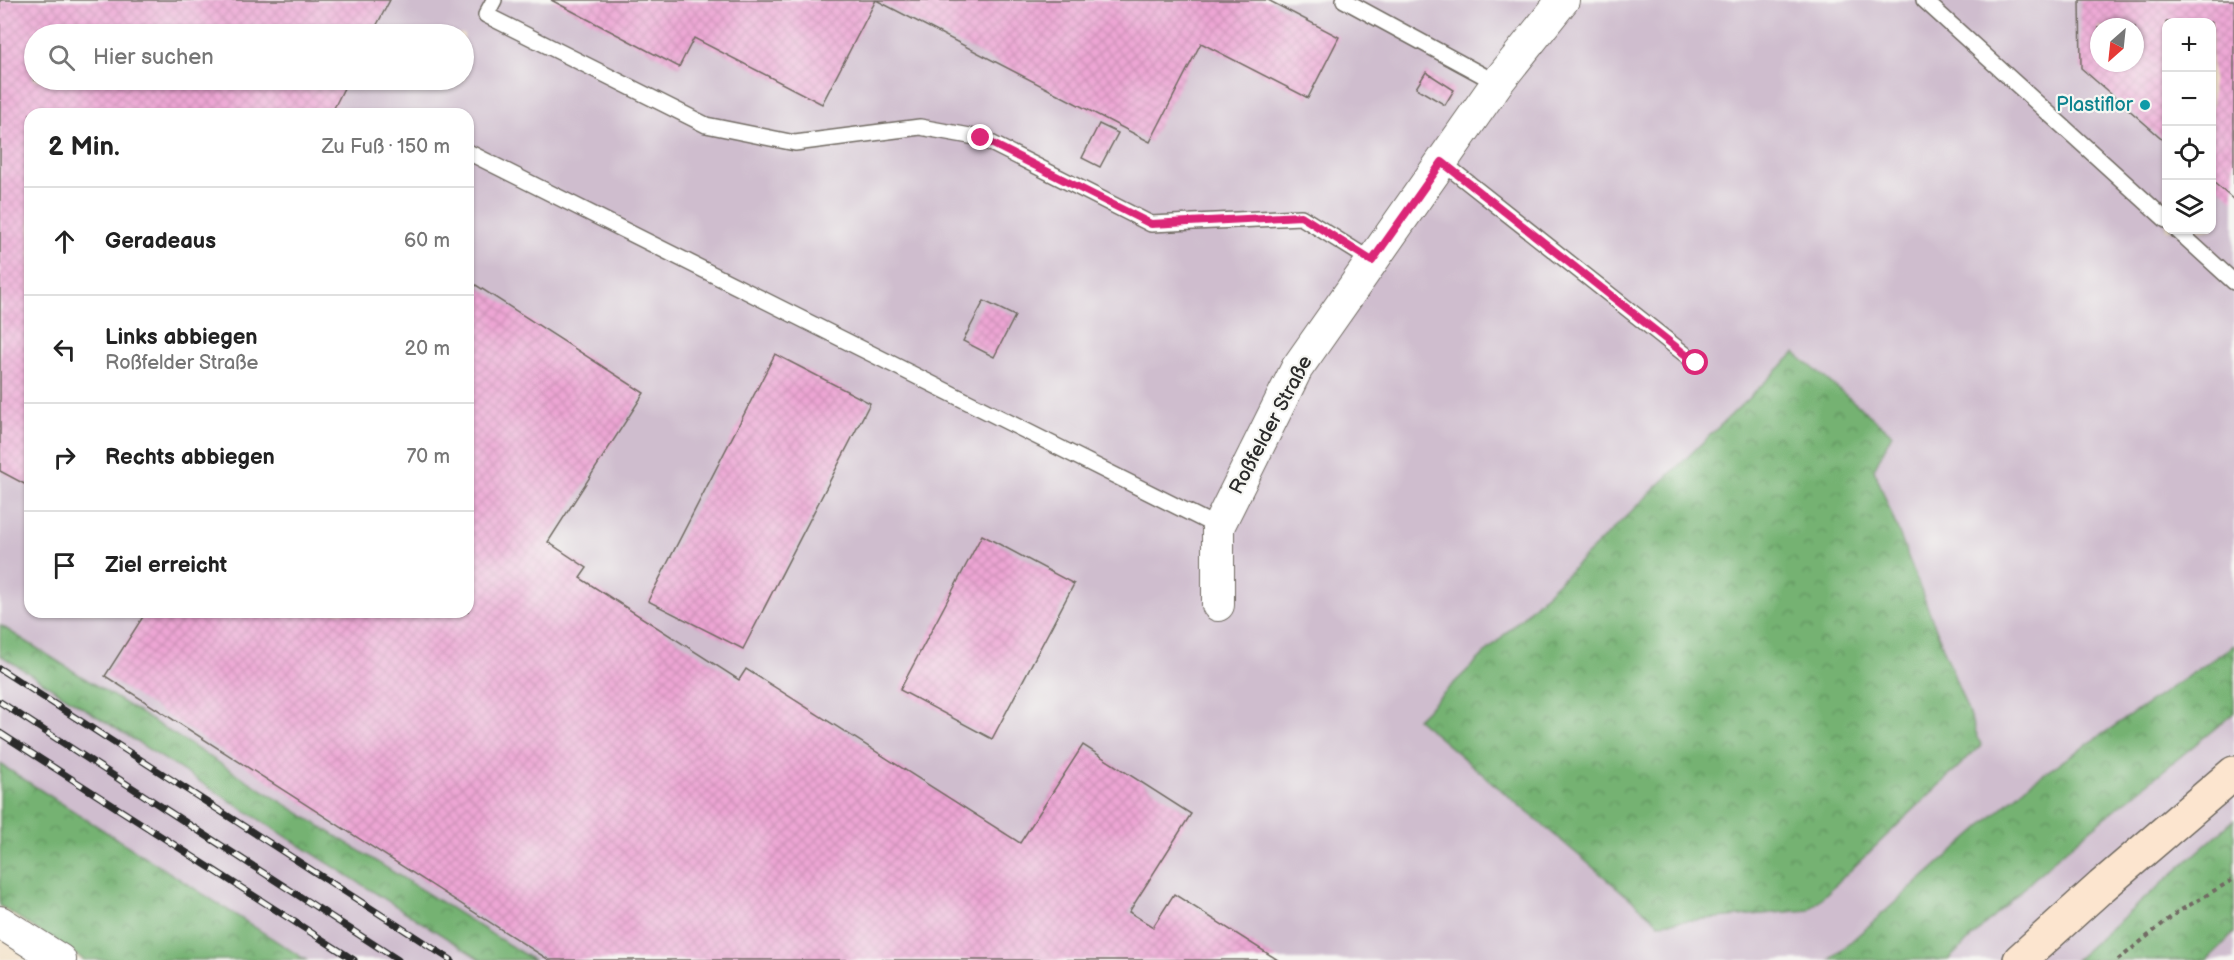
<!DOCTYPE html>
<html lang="de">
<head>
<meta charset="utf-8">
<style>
  body { margin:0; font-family:"Balsamiq Sans",sans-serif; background:#f6f6f6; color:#222 }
  .controls { position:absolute; right:18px; top:18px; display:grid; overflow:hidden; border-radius:12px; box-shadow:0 2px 4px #0004 }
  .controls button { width:54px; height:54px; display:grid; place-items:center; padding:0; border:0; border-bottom:2px solid #e0e0e0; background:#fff; color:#222; font:30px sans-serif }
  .compass { position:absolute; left:2090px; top:18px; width:54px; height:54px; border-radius:50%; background:#fff; box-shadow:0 2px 4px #0004; rotate:207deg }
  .stop { position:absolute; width:18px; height:18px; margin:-14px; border:4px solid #db2777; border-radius:50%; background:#fff }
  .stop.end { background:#db2777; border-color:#fff; box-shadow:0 2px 6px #0008 }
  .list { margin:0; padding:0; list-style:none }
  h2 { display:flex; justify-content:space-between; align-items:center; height:78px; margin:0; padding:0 24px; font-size:26px }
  h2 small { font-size:20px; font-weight:400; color:#767676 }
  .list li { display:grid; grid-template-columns:39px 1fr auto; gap:18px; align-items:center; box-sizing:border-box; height:108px; padding:0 24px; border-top:2px solid #e0e0e0 }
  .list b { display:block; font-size:22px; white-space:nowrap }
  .list p { margin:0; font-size:20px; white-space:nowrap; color:#767676 }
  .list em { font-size:20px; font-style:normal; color:#767676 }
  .icon { flex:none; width:33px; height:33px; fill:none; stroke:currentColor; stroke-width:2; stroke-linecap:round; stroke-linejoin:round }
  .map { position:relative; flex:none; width:2234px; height:960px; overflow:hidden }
  .search { position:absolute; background:#fff; box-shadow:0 2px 4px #0004; left:24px; top:24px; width:450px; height:66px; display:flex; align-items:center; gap:15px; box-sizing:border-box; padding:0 21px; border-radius:33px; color:#767676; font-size:22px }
  .panel { position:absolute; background:#fff; box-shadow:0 2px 4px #0004; left:24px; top:108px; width:450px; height:510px; border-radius:18px }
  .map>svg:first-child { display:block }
  .industrial { fill:#cfbdce; fill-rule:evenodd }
  .forest { fill:url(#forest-crowns); stroke:#506e4e; stroke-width:1.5 }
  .building { fill:url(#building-cross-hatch); fill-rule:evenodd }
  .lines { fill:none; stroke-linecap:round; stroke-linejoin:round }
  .lane-casing { stroke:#716b63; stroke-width:18 }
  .street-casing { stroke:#716b63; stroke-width:34 }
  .secondary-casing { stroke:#716b63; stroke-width:36 }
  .path { stroke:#716b63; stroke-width:4; stroke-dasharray:4.5 4.5; stroke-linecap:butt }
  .lane { stroke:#fff; stroke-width:15 }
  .street { stroke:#fff; stroke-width:32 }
  .secondary { stroke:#fce5cf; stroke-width:33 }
  .rail-casing { stroke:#2b2b2b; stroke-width:7 }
  .rail { stroke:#f6f6f2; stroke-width:4.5; stroke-dasharray:14; stroke-linecap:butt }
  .route { stroke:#db2777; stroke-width:8 }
  .culture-dot { fill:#0f9aa8; stroke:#f6f6f2; stroke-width:2 }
  .labels { text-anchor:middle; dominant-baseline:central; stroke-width:4.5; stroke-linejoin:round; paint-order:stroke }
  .culture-label { font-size:20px; fill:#0d838f; stroke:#f6f6f2; text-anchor:end }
  .street-label { font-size:20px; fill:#2b2b2b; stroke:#f6f6f2 }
</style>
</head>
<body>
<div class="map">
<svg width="2234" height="960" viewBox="0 0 2234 960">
  <defs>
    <pattern id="forest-crowns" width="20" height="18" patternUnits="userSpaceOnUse" patternTransform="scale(1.5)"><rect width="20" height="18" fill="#75b272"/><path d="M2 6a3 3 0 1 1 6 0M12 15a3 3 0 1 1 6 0" fill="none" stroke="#60915e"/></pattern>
    <pattern id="building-cross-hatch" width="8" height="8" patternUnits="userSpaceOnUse" patternTransform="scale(1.5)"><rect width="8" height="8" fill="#eda6d4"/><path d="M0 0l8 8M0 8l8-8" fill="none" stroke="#cb8fb6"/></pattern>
  </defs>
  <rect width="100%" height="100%" fill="#f6f6f2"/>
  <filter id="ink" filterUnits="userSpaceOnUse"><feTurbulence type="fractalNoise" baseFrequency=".0167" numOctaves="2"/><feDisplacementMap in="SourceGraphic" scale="12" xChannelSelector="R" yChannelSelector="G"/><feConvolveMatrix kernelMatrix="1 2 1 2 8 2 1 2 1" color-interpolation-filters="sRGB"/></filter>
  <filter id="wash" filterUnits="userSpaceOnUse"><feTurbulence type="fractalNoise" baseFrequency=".008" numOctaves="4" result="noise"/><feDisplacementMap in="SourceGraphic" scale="24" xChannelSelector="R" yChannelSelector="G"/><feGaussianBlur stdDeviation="1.35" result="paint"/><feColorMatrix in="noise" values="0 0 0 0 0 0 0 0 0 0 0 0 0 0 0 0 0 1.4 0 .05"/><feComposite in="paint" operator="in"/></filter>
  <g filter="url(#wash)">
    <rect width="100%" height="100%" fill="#f3e3cb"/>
    <g class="industrial">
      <path d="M0 0H2234V960H533L0 625ZM2166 22H2212V230H2166ZM2099 27H2135V63H2099ZM34 34H464V80H34ZM30 114H468V612H30Z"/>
      <polygon points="0,655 481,960 306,960 0,764"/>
    </g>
    <g class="forest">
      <polygon points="1795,353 1892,434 1874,469 1981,745 1809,910 1659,923 1417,719"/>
      <polygon points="0,625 533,960 481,960 0,655"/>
      <polygon points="2234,645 2234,713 2058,856 1948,960 1830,960 2029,784"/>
      <polygon points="0,764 306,960 84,960 0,906"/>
      <polygon points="2234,820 2234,933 2207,960 2075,960"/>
    </g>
    <g id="blocks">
      <g class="building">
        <polygon points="0,0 390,0 372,34 34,34 34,80 348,80 331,114 30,114 30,487 0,471"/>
        <polygon points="551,0 1268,0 1339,37 1308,98 1201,43 1150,142 876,0 822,104 694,38 679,67"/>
        <path d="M2080 0H2234V200L2212 181V22H2166V142L2081 68ZM2099 27H2135V63H2099Z"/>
        <polygon points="1426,72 1454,90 1445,105 1416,88"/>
        <polygon points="1099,124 1118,133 1100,167 1082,158"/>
        <polygon points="468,280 644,393 548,542 587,568 580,578 739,680 746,669 1020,843 1083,745 1191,814 1129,912 1153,927 1174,894 1278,960 549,960 105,676 146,612 468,612"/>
        <polygon points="984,301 1015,316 994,357 963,341"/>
        <polygon points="775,354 870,403 743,649 648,601"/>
        <polygon points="982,535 1074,584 992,739 900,690"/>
      </g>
    </g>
  </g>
  <g filter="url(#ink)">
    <use href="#blocks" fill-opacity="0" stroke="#716b63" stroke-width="1.5"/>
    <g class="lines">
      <defs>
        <g id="lane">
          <polyline points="494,0 486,15 706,125 795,143 920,127 981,138 1151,224 1301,217 1372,261"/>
          <polyline points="1344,0 1497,83"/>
          <polyline points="1924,0 2166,220"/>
          <polyline points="468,152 1218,527"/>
          <polyline points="1442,162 1696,363"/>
          <polyline points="2177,230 2234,282"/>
        </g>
        <g id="street">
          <polyline points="1218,605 1218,527 1297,368 1497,83 1563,0"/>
          <polyline points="0,922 60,960"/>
        </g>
        <polyline id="secondary" points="2020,960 2102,886 2234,773"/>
      </defs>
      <use href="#lane" class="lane-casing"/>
      <use href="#street" class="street-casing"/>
      <use href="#secondary" class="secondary-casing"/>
      <polyline class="path" points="2118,960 2176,913 2234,879"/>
      <use href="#lane" class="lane"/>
      <use href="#street" class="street"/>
      <use href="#secondary" class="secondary"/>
      <defs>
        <g id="rail">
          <polyline points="0,669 451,960"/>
          <polyline points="0,702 398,960"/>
          <polyline points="0,733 354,960"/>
        </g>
      </defs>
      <use href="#rail" class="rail-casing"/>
      <use href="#rail" class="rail"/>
    </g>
  </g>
  <g class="lines" filter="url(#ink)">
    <polyline class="route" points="981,138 1151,224 1301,216 1372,261 1442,162 1696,363"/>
  </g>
  <circle class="culture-dot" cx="2145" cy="105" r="6"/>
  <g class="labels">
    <g class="culture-label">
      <text x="2133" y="105">Plastiflor</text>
    </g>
    <g class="street-label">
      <text transform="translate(1271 425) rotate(-62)">Roßfelder Straße</text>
    </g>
  </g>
</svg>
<div class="controls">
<button>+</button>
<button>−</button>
<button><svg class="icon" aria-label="locate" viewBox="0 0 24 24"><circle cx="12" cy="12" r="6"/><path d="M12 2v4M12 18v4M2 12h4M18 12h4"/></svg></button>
<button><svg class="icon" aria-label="layers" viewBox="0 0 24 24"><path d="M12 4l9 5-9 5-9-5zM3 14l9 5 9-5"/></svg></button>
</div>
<svg class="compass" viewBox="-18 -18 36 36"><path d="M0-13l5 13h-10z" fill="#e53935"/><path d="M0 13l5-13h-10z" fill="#767676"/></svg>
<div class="stop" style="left:1696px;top:363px"></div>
<div class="stop end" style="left:981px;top:138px"></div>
<div class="search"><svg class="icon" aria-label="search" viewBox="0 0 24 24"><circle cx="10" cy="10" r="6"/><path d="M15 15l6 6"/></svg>Hier suchen</div>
<section class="panel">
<h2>2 Min.<small>Zu Fuß · 150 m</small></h2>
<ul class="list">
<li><svg class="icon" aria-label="ahead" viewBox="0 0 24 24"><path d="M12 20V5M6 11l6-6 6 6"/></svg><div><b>Geradeaus</b></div><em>60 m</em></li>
<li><svg class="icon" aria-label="left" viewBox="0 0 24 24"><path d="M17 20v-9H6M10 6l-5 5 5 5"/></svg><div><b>Links abbiegen</b><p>Roßfelder Straße</p></div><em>20 m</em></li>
<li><svg class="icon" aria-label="right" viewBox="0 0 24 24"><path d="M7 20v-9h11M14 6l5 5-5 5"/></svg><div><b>Rechts abbiegen</b></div><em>70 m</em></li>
<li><svg class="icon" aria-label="arrive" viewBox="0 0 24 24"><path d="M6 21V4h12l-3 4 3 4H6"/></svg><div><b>Ziel erreicht</b></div></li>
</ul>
</section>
</div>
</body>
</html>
